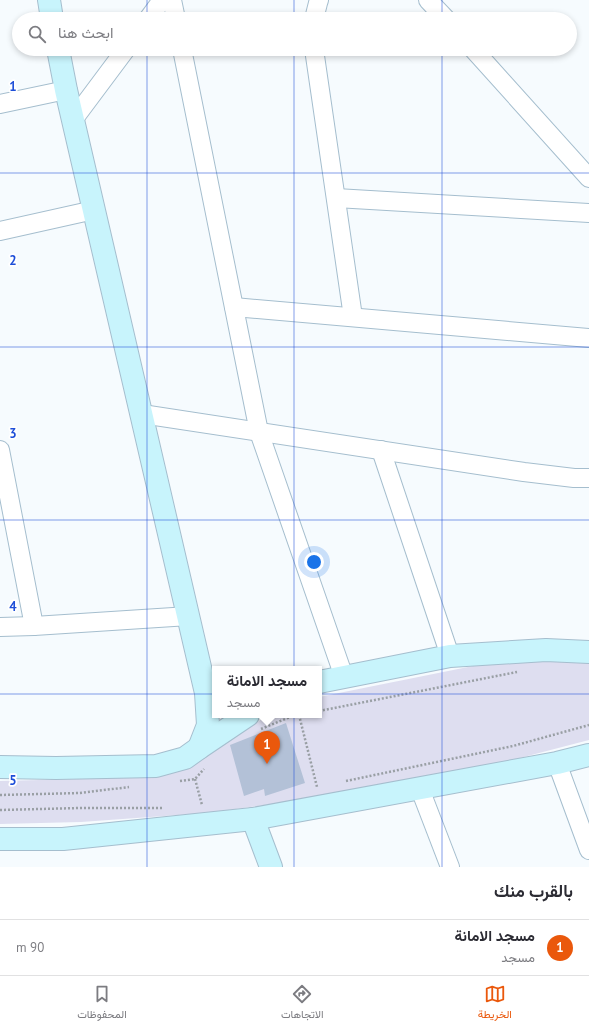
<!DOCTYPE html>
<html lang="ar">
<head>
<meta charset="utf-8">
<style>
  body { margin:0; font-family:"PT Sans",Vazirmatn,sans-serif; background:#f2f2f3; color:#2b2b33; direction:rtl }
  .you { position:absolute; left:314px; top:562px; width:14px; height:14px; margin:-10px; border:3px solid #fff; border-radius:50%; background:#1a73e8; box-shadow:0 0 0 6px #1a73e833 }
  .badge { display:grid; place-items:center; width:26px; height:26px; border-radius:50%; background:#ea580c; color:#fff; font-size:13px; font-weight:700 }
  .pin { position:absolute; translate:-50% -33px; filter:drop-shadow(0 1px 2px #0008) }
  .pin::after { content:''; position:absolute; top:21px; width:14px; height:12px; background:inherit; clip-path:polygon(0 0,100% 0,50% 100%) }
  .popup { position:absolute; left:212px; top:666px; width:110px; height:52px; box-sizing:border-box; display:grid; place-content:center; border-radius:0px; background:#fff; filter:drop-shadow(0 1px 3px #0005); font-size:13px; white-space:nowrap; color:#7c7c81 }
  .popup b { font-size:15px; color:#2b2b33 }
  .popup::after { content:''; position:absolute; left:50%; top:100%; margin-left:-8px; border:8px solid transparent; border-top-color:#fff }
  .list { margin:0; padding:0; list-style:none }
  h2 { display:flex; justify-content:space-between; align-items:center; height:52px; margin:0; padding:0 16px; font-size:17px }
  h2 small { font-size:13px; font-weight:400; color:#7c7c81 }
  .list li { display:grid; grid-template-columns:26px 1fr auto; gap:12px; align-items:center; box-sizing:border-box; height:56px; padding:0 16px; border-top:1px solid #e1e1e2 }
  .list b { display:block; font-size:15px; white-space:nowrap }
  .list p { margin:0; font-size:13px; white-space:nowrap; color:#7c7c81 }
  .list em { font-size:13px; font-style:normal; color:#7c7c81 }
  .icon { flex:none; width:22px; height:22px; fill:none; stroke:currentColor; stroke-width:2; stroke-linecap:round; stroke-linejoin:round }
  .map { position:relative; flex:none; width:589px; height:867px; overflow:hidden; direction:ltr }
  .search { position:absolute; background:#fff; box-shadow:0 2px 6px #0003; left:12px; right:12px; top:12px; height:44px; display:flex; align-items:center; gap:10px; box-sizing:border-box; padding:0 14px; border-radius:22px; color:#7c7c81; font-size:15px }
  .sheet { height:108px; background:#fff }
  nav { display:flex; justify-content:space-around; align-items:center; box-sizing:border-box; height:56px; border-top:1px solid #e1e1e2; background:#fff; font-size:11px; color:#7c7c81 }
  nav a { display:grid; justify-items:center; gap:2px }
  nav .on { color:#ea580c }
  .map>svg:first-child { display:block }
  .green { fill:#dedef0 }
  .building { fill:#b3c1d7 }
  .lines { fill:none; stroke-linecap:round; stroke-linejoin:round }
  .street-casing { stroke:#a5bece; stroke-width:20 }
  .secondary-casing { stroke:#a5bece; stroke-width:24 }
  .path { stroke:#999fa4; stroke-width:2.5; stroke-dasharray:2 2; stroke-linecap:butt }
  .street { stroke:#fff; stroke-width:18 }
  .secondary { stroke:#c8f4fc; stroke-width:22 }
  .grid { fill:none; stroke:#1d4ed8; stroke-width:1; stroke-opacity:0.55 }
  .grid-label { font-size:13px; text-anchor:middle; font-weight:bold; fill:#1d4ed8; stroke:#fff; stroke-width:3.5; stroke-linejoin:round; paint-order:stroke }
</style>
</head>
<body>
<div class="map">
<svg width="589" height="867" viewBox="0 0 589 867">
  <rect width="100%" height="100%" fill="#f6fbfe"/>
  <polygon class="green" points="536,655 589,656 589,740 516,759 361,792 206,813 81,822 0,824 0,781 79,779 190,766 268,715 319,715 319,697 473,666"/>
  <polygon class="building" points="286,723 305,783 265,796 264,789 244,796 230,745"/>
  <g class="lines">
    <defs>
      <g id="street">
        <polyline points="172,0 176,19"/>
        <polyline points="428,0 446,19"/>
        <polyline points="148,19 162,0"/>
        <polyline points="314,19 318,3 319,0"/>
        <polyline points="182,49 259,432 344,677"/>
        <polyline points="314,49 353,317"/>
        <polyline points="473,49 589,178"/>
        <polyline points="0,104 66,90"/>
        <polyline points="73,120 126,49"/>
        <polyline points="336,198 589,213"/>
        <polyline points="0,231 94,210"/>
        <polyline points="234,307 589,338"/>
        <polyline points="142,414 524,472 574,478 589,478"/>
        <polyline points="0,450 34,626"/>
        <polyline points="381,450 450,656"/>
        <polyline points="0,627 34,626 189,616"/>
        <polyline points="557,763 589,850"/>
        <polyline points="420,789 450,867"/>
      </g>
      <g id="secondary">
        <polyline points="49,0 52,19"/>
        <polyline points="58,49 66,90 206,693 208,725 199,748"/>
        <polyline points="319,682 450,656 546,650 589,652"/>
        <polyline points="0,767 56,768 156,766 185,758 199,748 248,715"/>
        <polyline points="253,819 271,867"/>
        <polyline points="0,839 63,839 253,819 557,763 589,755"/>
      </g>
    </defs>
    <use href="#street" class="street-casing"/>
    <use href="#secondary" class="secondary-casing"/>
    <g class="path">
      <polyline points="319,711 517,672"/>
      <polyline points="299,715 317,787"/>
      <polyline points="261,729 290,717 297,715"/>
      <polyline points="195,779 202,805"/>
      <polyline points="180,781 195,779 204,769"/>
      <polyline points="346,781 513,746 589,725"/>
      <polyline points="0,795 80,793 129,787"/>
      <polyline points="0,810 81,808 162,808"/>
    </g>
    <use href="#street" class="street"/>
    <use href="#secondary" class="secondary"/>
  </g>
  <path class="grid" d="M147 0V19M294 0V19M442 0V19M147 49V867M294 49V867M442 49V867M0 173H589M0 347H589M0 520H589M0 694H589"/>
  <g class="grid-label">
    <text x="13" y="91">1</text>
    <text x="13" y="265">2</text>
    <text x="13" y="438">3</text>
    <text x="13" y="611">4</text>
    <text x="13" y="785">5</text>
  </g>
</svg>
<div class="you"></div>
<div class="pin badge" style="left:267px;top:764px">1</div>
<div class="popup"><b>مسجد الامانة</b>مسجد</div>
<div class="search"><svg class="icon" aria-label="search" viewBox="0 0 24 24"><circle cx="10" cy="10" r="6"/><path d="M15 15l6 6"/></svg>ابحث هنا</div>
</div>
<section class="sheet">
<h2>بالقرب منك<small></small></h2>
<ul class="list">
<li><span class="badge">1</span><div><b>مسجد الامانة</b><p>مسجد</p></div><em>90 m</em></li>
</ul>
</section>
<nav>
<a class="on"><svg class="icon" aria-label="map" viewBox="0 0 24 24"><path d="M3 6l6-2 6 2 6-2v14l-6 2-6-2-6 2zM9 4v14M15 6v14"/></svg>الخريطة</a>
<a><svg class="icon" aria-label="directions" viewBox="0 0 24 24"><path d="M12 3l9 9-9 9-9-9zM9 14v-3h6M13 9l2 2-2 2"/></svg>الاتجاهات</a>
<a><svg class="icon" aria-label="saved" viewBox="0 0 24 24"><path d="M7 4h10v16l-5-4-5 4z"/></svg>المحفوظات</a>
</nav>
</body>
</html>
